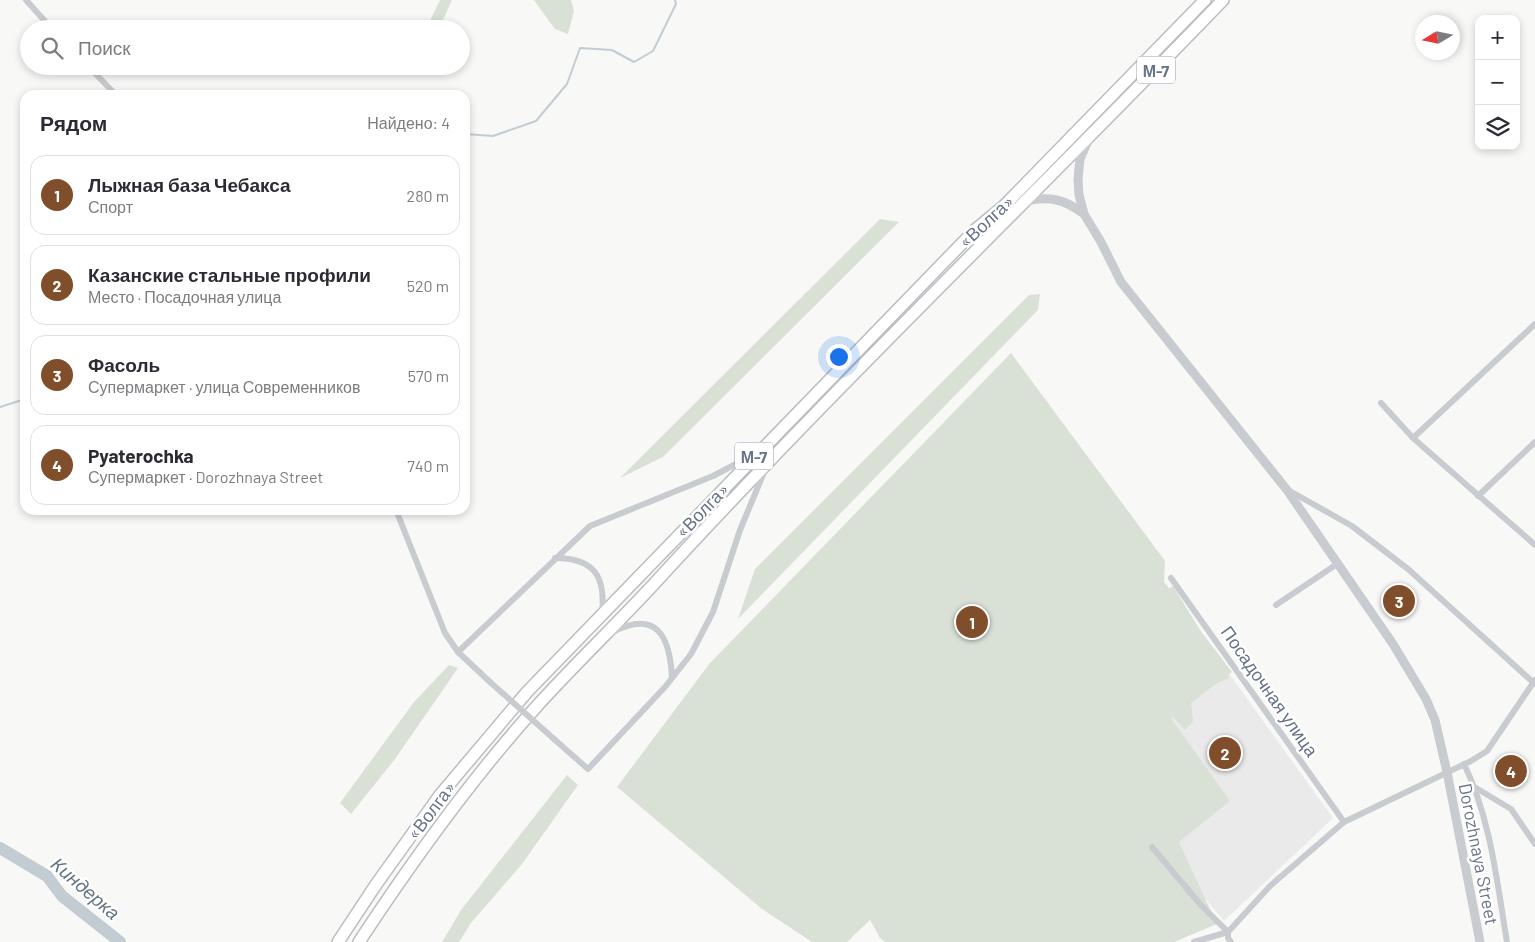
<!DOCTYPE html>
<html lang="ru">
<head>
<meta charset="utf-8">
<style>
  body { margin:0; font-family:Barlow,sans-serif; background:#f2f2f3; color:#2b2b33 }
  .controls { position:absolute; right:15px; top:15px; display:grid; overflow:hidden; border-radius:10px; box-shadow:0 2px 8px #0003 }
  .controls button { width:45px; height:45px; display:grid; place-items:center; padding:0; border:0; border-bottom:1px solid #e1e1e2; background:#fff; color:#2b2b33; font:25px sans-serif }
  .compass { position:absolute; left:1415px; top:15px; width:45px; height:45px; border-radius:50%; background:#fff; box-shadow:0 2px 8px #0003; rotate:260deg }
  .you { position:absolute; left:838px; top:356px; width:18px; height:18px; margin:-12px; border:4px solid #fff; border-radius:50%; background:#1a73e8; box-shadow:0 0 0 8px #1a73e833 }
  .badge { display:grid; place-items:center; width:32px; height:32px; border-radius:50%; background:#814e2c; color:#fff; font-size:16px; font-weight:700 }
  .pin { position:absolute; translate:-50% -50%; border:2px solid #fff; box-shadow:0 1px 5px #0006 }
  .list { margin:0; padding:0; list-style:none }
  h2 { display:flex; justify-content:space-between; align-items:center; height:65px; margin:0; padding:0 20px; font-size:21px }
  h2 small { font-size:16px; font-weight:400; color:#7c7c81 }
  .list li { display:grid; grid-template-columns:32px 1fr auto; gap:15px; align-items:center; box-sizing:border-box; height:80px; margin:0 10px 10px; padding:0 10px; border:1px solid #e1e1e2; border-radius:15px }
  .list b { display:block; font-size:19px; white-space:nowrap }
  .list p { margin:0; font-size:16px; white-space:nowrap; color:#7c7c81 }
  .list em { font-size:16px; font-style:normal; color:#7c7c81 }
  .icon { flex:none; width:28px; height:28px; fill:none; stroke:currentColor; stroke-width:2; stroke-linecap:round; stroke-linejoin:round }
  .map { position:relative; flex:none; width:1535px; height:942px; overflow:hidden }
  .search { position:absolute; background:#fff; box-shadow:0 2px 8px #0003; left:20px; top:20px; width:450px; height:55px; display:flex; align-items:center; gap:12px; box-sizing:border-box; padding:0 18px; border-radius:28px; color:#7c7c81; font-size:19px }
  .panel { position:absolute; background:#fff; box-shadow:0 2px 8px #0003; left:20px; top:90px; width:450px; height:425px; border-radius:15px }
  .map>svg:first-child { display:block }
  .built { fill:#e9eae9 }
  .green { fill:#d9e1d7 }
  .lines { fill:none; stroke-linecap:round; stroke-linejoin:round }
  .stream { stroke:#c3ccd2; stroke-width:2 }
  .river { stroke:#c3ccd2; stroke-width:12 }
  .trunk-casing { stroke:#babdc1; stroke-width:14 }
  .minor { stroke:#c8cbcf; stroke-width:6 }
  .tertiary { stroke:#c8cbcf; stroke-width:9 }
  .trunk { stroke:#fff; stroke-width:11 }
  .minor-bridge { stroke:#c8cbcf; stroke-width:6 }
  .labels { text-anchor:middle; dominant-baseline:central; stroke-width:5; stroke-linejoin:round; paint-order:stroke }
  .shield { fill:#fff; stroke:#949dac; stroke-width:1 }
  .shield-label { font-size:16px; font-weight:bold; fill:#667388 }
  .street-label { font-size:18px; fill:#667388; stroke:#fff }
  .water-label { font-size:19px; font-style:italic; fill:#627483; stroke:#fff }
</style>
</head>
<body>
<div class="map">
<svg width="1535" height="942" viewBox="0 0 1535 942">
  <rect width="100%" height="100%" fill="#f8f9f6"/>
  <polygon class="built" points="1225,668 1333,818 1224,921 1161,846 1106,714 1180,699"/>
  <g class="green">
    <polygon points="440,0 452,0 439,29 426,29"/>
    <polygon points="534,0 571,0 574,11 568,34 555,29"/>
    <polygon points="880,219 899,222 663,457 620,478"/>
    <polygon points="1040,294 1038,310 738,619 755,569 1029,295"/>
    <polygon points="1011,353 1165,561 1164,582 1169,588 1173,586 1200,630 1232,672 1228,675 1229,678 1217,683 1191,703 1193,721 1185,730 1173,717 1171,718 1230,801 1179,842 1217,924 1174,942 885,942 880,938 870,920 847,942 812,942 762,909 617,787 710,663"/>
    <polygon points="449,665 458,668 395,759 351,814 340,803 414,702"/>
    <polygon points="567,775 578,785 522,864 471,923 459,942 442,942 461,910"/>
  </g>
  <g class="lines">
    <g class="stream">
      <polyline points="465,134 493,136 536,121 567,84 580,48 612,50 634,62 653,51 676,4 675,0"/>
      <polyline points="0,407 25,399"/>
    </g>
    <polyline class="river" points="0,848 47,876 62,896 120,942"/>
    <defs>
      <g id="trunk">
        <polyline points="338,942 375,886 440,795 527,692 975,230 1004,206 1205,0"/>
        <path d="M359 942C413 860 471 779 537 706 574 665 615 626 653 585 837 384 1034 196 1223 0"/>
      </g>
    </defs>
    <use href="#trunk" class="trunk-casing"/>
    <g class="minor">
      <polyline points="26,0 52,29"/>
      <polyline points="88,66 116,95"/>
      <polyline points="1381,403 1413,438 1535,545"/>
      <polyline points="1413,438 1535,324"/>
      <polyline points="1288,490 1352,526 1408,569 1535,684"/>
      <polyline points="1478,496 1535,442"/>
      <polyline points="396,510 445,633 458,652 490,682"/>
      <path d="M555 558C594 558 606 576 602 614"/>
      <polyline points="1171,578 1344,822"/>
      <polyline points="1276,605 1337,564"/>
      <path d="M611 633C656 609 670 635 672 678"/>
      <polyline points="458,652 590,526 713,476 751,456"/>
      <polyline points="554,739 588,769 665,687 691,654 713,612 740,530 765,470"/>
      <path d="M1464 764C1491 819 1497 883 1507 942"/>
      <polyline points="1476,788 1511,809 1535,844"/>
      <polyline points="1152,847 1200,904 1228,932 1228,938 1231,942"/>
      <polyline points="1194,942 1228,932 1270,886 1344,822 1471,761 1487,751 1535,680"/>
    </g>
    <g class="tertiary">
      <polyline points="1088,141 1080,159 1078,179 1079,195 1084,214 1101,242 1121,282 1287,490 1393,644 1426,699 1435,720 1447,772 1480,942"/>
      <path d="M1026 201C1050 196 1064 199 1084 214"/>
    </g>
    <use href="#trunk" class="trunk"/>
    <polyline class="minor-bridge" points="490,682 554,739"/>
  </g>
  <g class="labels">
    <g class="shield">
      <rect x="1137" y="56.5" width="38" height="27" rx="4"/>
      <rect x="735" y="442.5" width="38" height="27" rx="4"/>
    </g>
    <g class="shield-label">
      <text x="1156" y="70">М-7</text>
      <text x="754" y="456">М-7</text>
    </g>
    <g class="street-label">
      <text transform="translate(986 221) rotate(-43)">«Волга»</text>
      <text transform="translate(702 510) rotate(-46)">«Волга»</text>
      <text transform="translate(1270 691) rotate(55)">Посадочная улица</text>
      <text transform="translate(431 810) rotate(-53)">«Волга»</text>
      <text transform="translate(1479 854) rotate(79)">Dorozhnaya Street</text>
    </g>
    <g class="water-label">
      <text transform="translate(86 888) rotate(41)">Киндерка</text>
    </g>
  </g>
</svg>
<div class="controls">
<button>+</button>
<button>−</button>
<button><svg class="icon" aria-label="layers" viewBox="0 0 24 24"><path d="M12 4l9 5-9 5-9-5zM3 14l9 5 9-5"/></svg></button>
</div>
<svg class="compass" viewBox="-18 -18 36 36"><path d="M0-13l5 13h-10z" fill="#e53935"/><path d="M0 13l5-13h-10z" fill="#7c7c81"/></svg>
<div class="you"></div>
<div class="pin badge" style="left:972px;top:622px">1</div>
<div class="pin badge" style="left:1225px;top:753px">2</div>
<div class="pin badge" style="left:1399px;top:601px">3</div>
<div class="pin badge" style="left:1511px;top:771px">4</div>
<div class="search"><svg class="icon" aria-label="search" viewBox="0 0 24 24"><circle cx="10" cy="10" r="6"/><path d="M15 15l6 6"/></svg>Поиск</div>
<section class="panel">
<h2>Рядом<small>Найдено: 4</small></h2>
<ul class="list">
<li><span class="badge">1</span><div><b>Лыжная база Чебакса</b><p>Спорт</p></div><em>280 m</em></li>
<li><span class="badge">2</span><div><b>Казанские стальные профили</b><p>Место · Посадочная улица</p></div><em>520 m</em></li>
<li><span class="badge">3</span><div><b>Фасоль</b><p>Супермаркет · улица Современников</p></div><em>570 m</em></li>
<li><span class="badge">4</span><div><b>Pyaterochka</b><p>Супермаркет · Dorozhnaya Street</p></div><em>740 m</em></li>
</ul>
</section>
</div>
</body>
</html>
